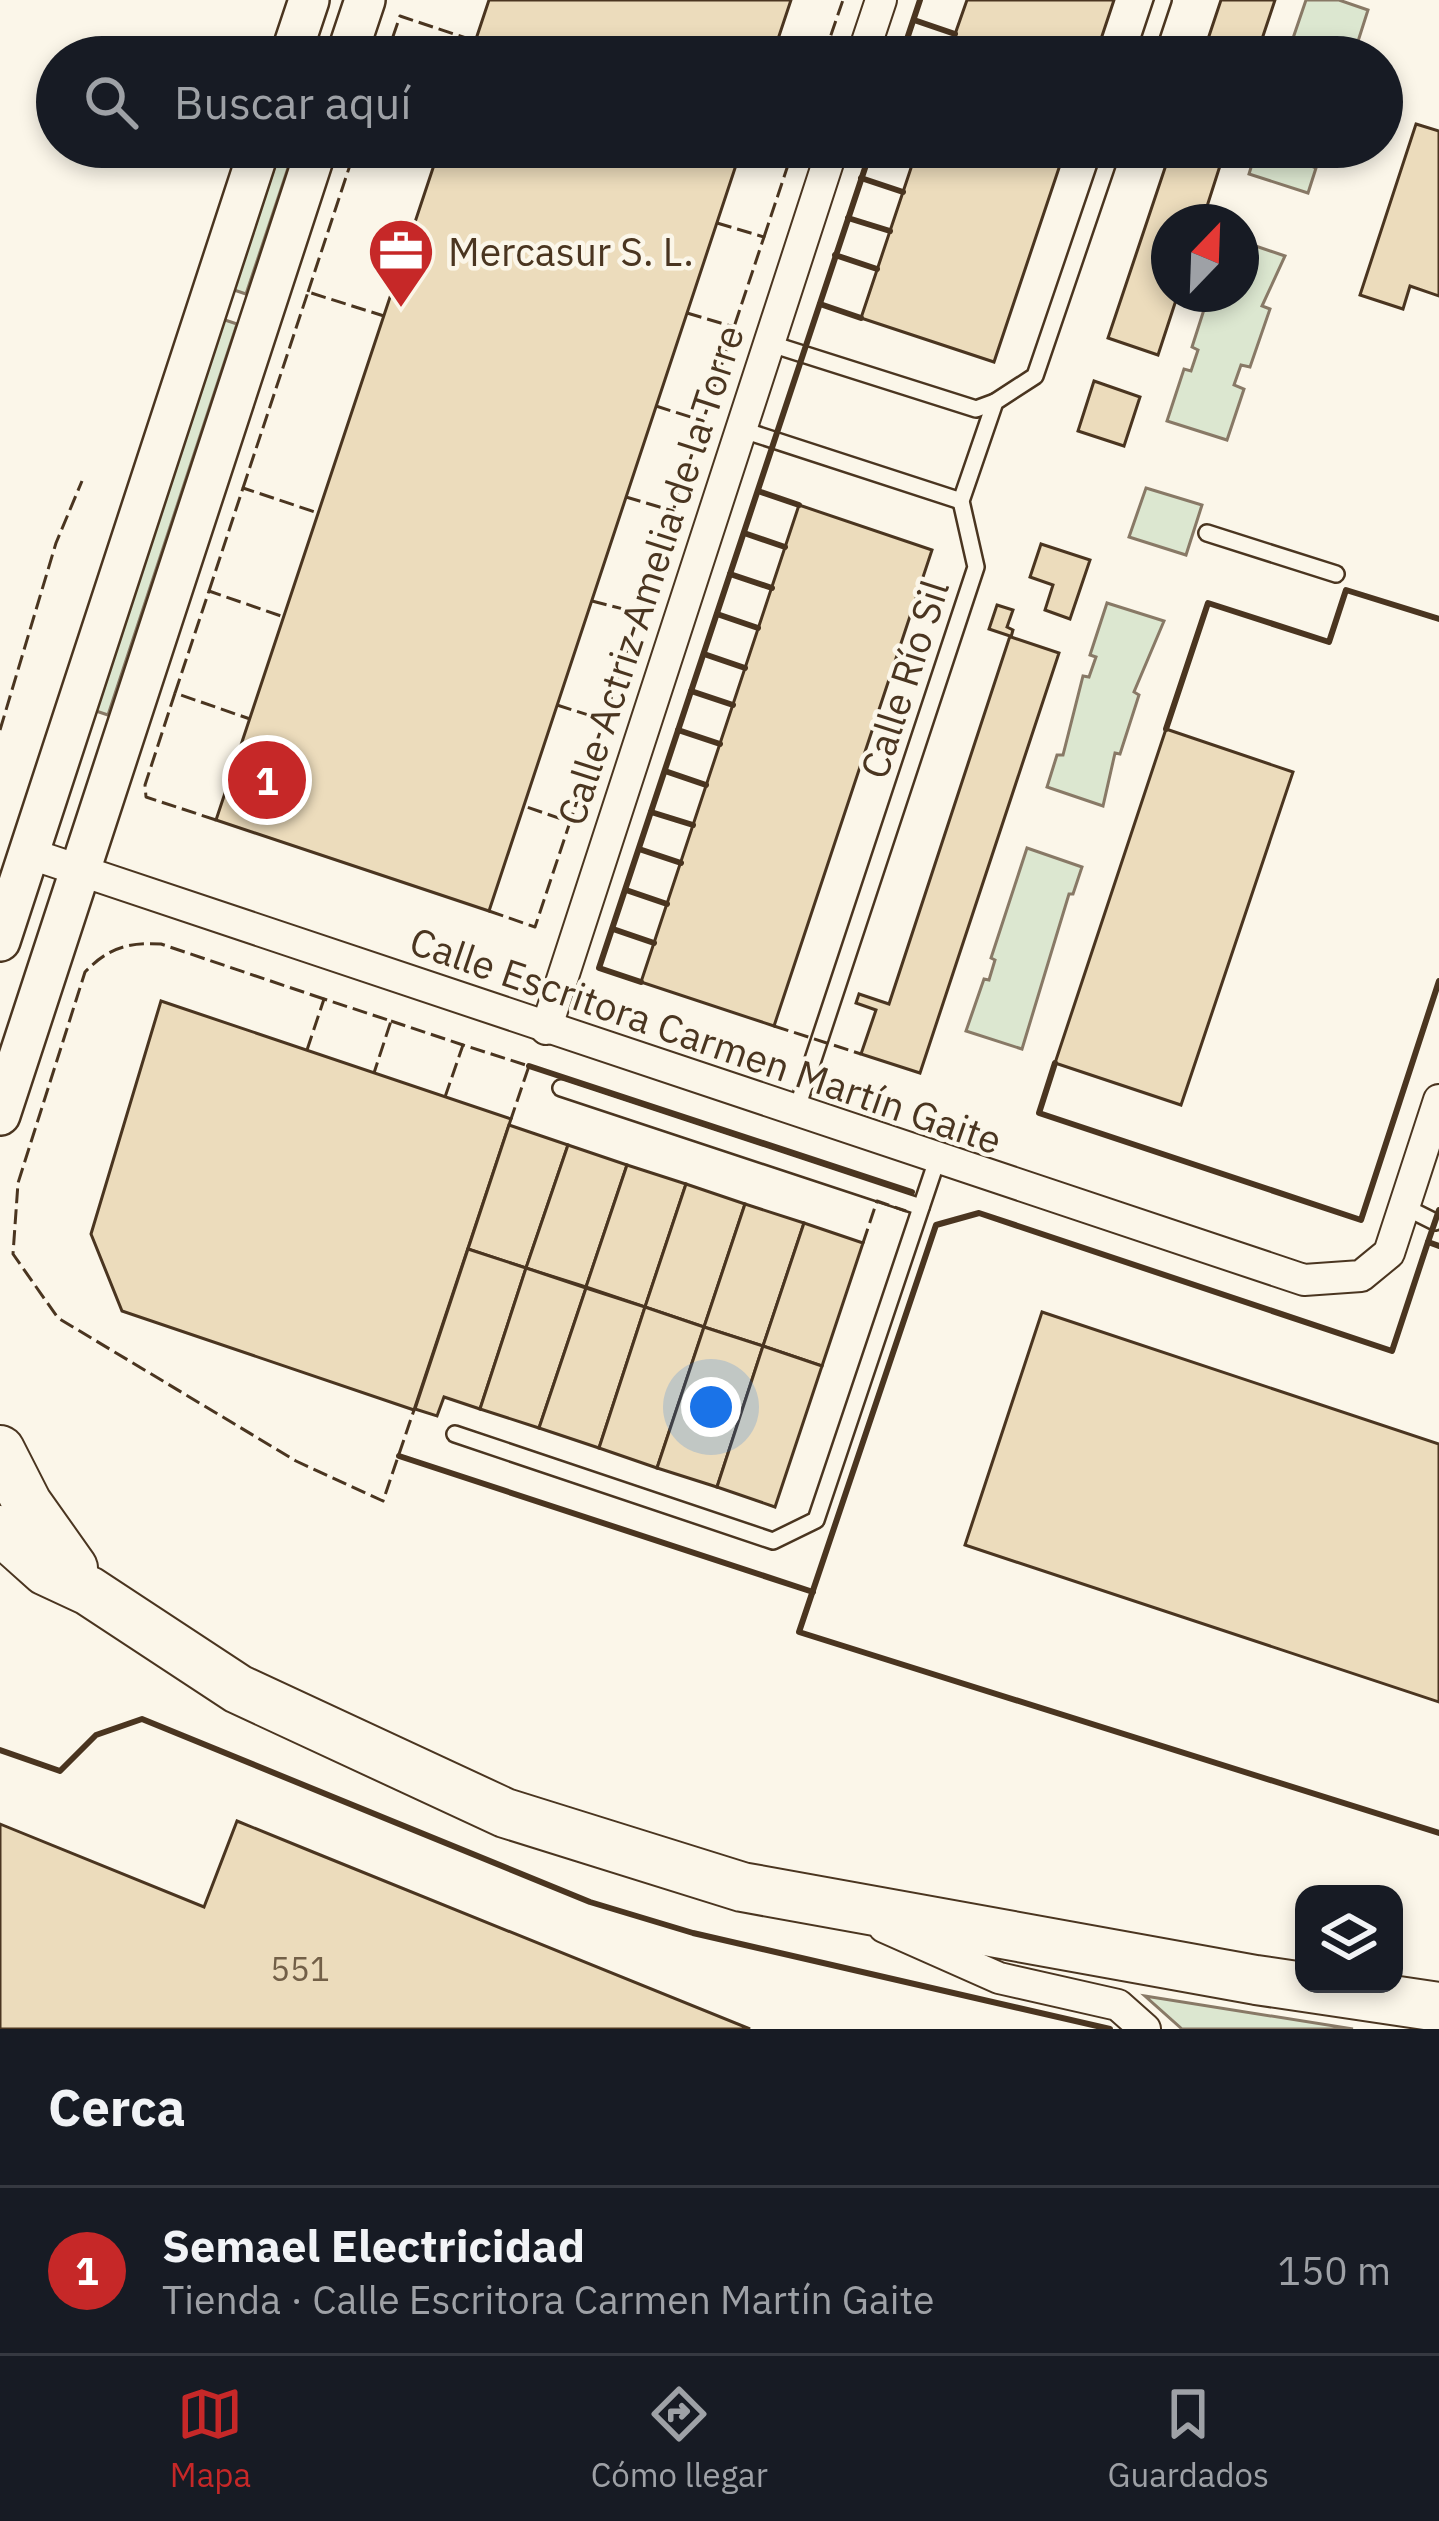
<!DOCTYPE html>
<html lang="es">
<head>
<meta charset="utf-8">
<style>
  body { margin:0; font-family:"IBM Plex Sans",sans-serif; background:#242831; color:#f1f3f6 }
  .controls { position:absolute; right:36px; bottom:36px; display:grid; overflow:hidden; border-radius:24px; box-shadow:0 6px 18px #0003 }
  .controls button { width:108px; height:108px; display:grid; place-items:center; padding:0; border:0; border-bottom:3px solid #363941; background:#171b24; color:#f1f3f6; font:60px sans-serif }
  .compass { position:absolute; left:1151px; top:204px; width:108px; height:108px; border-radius:50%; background:#171b24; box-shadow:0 6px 18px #0003; rotate:23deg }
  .you { position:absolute; left:711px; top:1407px; width:42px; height:42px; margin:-30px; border:9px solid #fff; border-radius:50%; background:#1a73e8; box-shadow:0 0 0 18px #1a73e833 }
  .badge { display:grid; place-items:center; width:78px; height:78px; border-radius:50%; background:#c62828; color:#fff; font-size:39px; font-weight:700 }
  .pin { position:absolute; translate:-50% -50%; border:6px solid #fff; box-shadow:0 3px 12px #0006 }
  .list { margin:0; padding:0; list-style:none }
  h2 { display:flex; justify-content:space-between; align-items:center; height:156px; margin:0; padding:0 48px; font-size:51px }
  h2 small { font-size:39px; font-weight:400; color:#9ea1a6 }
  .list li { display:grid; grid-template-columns:78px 1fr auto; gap:36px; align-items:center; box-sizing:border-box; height:168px; padding:0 48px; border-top:3px solid #363941 }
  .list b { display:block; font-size:45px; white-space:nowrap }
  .list p { margin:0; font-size:39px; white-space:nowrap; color:#9ea1a6 }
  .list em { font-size:39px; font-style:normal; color:#9ea1a6 }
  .icon { flex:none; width:66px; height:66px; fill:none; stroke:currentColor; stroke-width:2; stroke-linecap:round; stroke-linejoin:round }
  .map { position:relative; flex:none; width:1439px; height:2029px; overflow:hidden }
  .search { position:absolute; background:#171b24; box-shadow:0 6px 18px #0003; left:36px; right:36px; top:36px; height:132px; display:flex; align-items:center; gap:30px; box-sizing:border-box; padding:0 42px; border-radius:66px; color:#9ea1a6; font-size:45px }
  .sheet { height:324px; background:#171b24 }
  nav { display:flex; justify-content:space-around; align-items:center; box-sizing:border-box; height:168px; border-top:3px solid #363941; background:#171b24; font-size:33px; color:#9ea1a6 }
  nav a { display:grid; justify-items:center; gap:6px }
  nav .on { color:#c62828 }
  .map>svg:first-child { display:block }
  .green { fill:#dce7d0; stroke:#887966; stroke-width:3 }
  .building { fill:#ecdcbc; stroke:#4a3520; stroke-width:3 }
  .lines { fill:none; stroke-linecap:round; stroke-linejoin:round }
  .service-casing { stroke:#4a3520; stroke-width:20 }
  .minor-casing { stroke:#4a3520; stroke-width:34 }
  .tertiary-casing { stroke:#4a3520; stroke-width:44 }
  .primary-casing { stroke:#4a3520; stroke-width:52 }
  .service { stroke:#fbf6e9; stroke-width:15 }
  .minor { stroke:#fbf6e9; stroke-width:30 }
  .tertiary { stroke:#fbf6e9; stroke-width:39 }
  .primary { stroke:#fbf6e9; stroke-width:48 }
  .fence { stroke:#4a3520; stroke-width:3; stroke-dasharray:15 6; stroke-linecap:butt }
  .wall { stroke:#4a3520; stroke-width:6 }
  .labels { text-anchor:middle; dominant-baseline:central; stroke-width:9; stroke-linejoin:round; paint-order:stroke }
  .number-label { font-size:33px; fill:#725f47 }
  .poi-label { font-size:39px; fill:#4a3520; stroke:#fbf6e9; text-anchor:start }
  .street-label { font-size:39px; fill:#4a3520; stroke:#fbf6e9 }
</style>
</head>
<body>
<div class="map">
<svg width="1439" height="2029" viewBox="0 0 1439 2029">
  <rect width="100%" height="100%" fill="#fbf6e9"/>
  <g class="green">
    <polygon points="1306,0 1339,0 1368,10 1353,57 1295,57 1298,49 1290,47"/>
    <polygon points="281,147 295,147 246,294 234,290"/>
    <polygon points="1267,147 1315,147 1309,165 1316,168 1308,193 1249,174 1257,148"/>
    <polygon points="1241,241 1285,256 1262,306 1270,309 1250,367 1241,365 1234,385 1244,389 1227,440 1167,421 1184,369 1191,371 1198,350 1192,347 1209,294 1241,294"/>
    <polygon points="222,319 237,324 108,715 93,710"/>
    <polygon points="1146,488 1202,505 1186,555 1129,537"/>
    <polygon points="1107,603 1164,621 1134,692 1139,695 1120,754 1115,753 1103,806 1047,787 1057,755 1063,755 1083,676 1089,677 1096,657 1090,655"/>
    <polygon points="1027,848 1082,867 1073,894 1069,894 1022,1049 966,1031 984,979 989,980 995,960 991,958"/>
    <polygon points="1145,1996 1353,2029 1182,2029"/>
  </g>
  <g class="building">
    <polygon points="489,0 791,0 772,57 470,57"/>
    <polygon points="967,0 1114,0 1095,57 947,57"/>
    <polygon points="1221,0 1275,0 1256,57 1202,57"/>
    <polygon points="1416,124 1439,131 1439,296 1410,286 1403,309 1360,295"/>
    <polygon points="440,147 742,147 489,911 216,820"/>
    <polygon points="918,147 1066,147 994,362 861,318"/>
    <polygon points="1172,147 1226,147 1202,222 1169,222 1169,294 1178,294 1158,355 1108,338"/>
    <polygon points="1094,381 1140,397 1124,446 1078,431"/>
    <polygon points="799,505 932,550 774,1026 641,982"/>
    <polygon points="1041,544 1090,560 1070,619 1045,610 1053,585 1030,577"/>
    <polygon points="997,605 1013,610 1007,627 1013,630 1011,637 1059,653 920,1073 861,1054 876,1010 856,1003 859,994 889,1004 1010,636 989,629"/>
    <polygon points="1166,729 1293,772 1181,1105 1055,1063"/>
    <polygon points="161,1001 511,1119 414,1410 122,1311 91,1234"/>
    <polygon points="509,1125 568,1145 526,1268 468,1249"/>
    <polygon points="568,1145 627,1165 586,1287 526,1268"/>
    <polygon points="627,1165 686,1184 645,1307 586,1287"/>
    <polygon points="686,1184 745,1204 704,1327 645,1307"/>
    <polygon points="745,1204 804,1223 763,1346 704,1327"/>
    <polygon points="804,1223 863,1243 822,1366 763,1346"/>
    <polygon points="468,1249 526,1268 480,1409 444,1397 437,1416 415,1409"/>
    <polygon points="526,1268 586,1288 539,1428 480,1409"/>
    <polygon points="586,1288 645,1307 599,1448 539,1428"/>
    <polygon points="645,1307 704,1327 657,1468 599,1448"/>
    <polygon points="1042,1312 1439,1444 1439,1702 965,1545"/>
    <polygon points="704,1327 763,1346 717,1487 657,1468"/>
    <polygon points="763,1346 822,1366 775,1507 717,1487"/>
    <polygon points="237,1821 313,1852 750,2029 0,2029 0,1824 204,1907"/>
  </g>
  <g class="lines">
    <defs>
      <g id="service">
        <polyline points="1144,57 1163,0"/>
        <polyline points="768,343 976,409 995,402"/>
        <polyline points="740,429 961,501"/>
        <polyline points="1207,533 1336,574"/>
        <polyline points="561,1088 921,1207"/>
        <polyline points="796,1111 976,567 961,501 995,402 1035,376 1113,147"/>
        <polyline points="1405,1207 1435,1222"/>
        <polyline points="455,1434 773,1541 816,1520 937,1160"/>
      </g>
      <g id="minor">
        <polyline points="862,57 881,0"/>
        <polyline points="28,853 1304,1280 1361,1276 1389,1253 1439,1100"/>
        <polyline points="546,1029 833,147"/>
        <polyline points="884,1927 999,1978 1118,2005 1145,2029"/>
      </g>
      <g id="tertiary">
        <polyline points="290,57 309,0"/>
        <polyline points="346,57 365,0"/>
        <polyline points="0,941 260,147"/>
        <polyline points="0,1115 317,147"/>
      </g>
      <g id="primary">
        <polyline points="0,1450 27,1503 73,1568"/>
        <polyline points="0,1530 46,1571 89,1591 238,1689 505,1813 742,1887 1256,1980 1439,2007"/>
      </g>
    </defs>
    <use href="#service" class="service-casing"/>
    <use href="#minor" class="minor-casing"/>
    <use href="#tertiary" class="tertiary-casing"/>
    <use href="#primary" class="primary-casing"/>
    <use href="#service" class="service"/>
    <use href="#minor" class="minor"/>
    <use href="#tertiary" class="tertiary"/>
    <use href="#primary" class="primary"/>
    <g class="fence">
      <polyline points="777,40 824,57"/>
      <polyline points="824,55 843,0"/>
      <polyline points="386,57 400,16 475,41"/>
      <polyline points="717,223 764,237 734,327"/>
      <polyline points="764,237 794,147"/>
      <polyline points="308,292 356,147"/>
      <polyline points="687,313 734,327 703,421"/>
      <polyline points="656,406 703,421 673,511"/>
      <polyline points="243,488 308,292 384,316"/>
      <polyline points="626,497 673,511 639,613"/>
      <polyline points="209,591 243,488 318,513"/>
      <polyline points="592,601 639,613 604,720"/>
      <polyline points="175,693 209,591 284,617"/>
      <polyline points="557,705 604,720 570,822"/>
      <polyline points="0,730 56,543 82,481"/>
      <polyline points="216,820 146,797 145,785 175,693 250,719"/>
      <polyline points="489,911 535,927 570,822 524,806"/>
      <path d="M324 999 161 944C128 942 108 948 85 972L18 1183 13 1254 58 1318 296 1461 383 1501 414 1410"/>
      <polyline points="391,1021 463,1045"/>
      <polyline points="774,1026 861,1054"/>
      <polyline points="307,1050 324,999 391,1021 374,1073"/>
      <polyline points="445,1097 463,1045 529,1066 511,1119"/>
      <polyline points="863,1243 877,1201 906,1211"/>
    </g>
    <g class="wall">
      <polyline points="914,20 955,34"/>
      <polyline points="901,57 920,0"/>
      <polyline points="899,147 916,153"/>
      <polyline points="861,178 903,192"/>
      <polyline points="848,218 890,231"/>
      <polyline points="835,255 877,269"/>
      <polyline points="820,304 861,318"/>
      <polyline points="758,491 799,505"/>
      <polyline points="744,533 785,547"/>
      <polyline points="730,574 772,588"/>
      <polyline points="717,614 758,628"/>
      <polyline points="704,654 745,668"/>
      <polyline points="691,691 733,705"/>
      <polyline points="1166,729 1208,603 1329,642 1346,590 1439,619"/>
      <polyline points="678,730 720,744"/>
      <polyline points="665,771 706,785"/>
      <polyline points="651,812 693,825"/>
      <polyline points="639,849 681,863"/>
      <polyline points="626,890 667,904"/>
      <polyline points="613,929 654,943"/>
      <polyline points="641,982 599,968 872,147"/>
      <polyline points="1055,1063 1039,1113 1361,1220 1439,981"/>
      <polyline points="529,1066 912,1192"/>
      <polyline points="1439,1210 1428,1242 1439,1246"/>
      <polyline points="1428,1242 1392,1351 979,1213 936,1225 799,1632 1439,1833"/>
      <polyline points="399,1456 813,1592"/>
      <polyline points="0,1750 60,1771 96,1735 142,1719 590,1902 693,1933 1110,2029"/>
    </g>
  </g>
  <defs>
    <symbol id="office-pin" viewBox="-11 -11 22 30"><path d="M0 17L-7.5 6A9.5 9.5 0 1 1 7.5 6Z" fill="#c62828" stroke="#fbf6e9"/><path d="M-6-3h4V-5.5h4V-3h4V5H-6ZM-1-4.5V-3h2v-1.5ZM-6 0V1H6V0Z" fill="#fff"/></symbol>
  </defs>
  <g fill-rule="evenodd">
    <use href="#office-pin" x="363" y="213" width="76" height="104"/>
  </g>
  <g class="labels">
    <g class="number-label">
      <text x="300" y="1968">551</text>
    </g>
    <g class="poi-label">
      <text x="448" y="251">Mercasur S. L.</text>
    </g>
    <g class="street-label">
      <text transform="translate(650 575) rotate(-72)">Calle Actriz Amelia de la Torre</text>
      <text transform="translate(904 679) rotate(-72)">Calle Río Sil</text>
      <text transform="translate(706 1040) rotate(19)">Calle Escritora Carmen Martín Gaite</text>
    </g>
  </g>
</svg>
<div class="controls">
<button><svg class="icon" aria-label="layers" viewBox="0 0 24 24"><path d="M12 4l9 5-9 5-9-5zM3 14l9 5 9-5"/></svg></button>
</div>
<svg class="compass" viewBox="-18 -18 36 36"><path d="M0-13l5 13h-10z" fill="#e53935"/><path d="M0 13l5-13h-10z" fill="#9ea1a6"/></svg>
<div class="you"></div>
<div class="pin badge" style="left:267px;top:780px">1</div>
<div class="search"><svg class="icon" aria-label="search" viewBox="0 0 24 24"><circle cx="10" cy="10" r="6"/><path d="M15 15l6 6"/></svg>Buscar aquí</div>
</div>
<section class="sheet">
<h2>Cerca<small></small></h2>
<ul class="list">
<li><span class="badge">1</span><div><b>Semael Electricidad</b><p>Tienda · Calle Escritora Carmen Martín Gaite</p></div><em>150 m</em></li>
</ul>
</section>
<nav>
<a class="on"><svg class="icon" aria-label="map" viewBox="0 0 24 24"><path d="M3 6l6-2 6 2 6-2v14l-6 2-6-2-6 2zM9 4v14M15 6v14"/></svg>Mapa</a>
<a><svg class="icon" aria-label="directions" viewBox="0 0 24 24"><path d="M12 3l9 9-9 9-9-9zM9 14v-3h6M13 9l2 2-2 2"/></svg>Cómo llegar</a>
<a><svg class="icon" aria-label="saved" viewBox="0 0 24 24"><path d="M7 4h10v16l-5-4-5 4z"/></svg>Guardados</a>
</nav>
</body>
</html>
